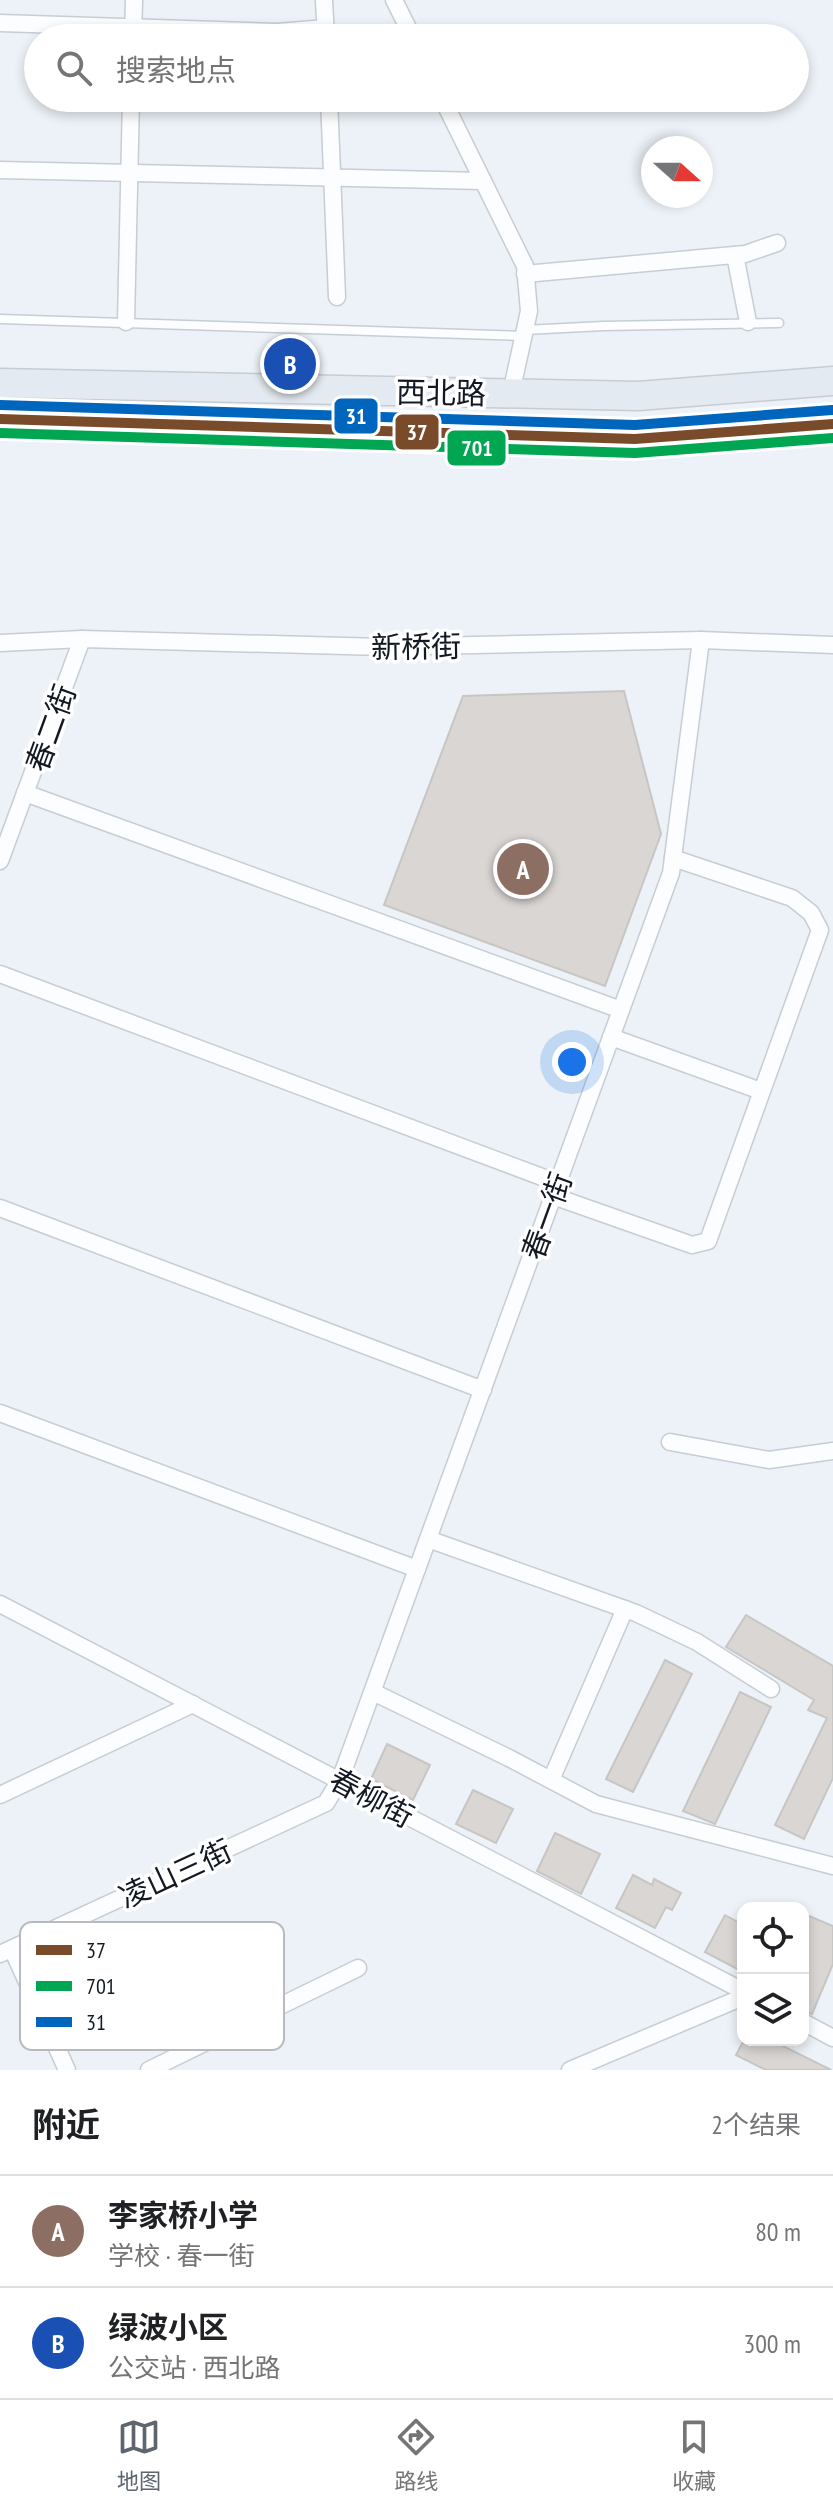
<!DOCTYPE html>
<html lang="zh">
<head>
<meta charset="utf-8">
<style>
  body { margin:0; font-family:"PT Sans Narrow","Noto Sans SC",sans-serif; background:#f6f6f6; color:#202124 }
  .controls { position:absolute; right:24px; bottom:24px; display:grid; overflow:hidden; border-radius:16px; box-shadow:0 4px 12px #0003 }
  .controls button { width:72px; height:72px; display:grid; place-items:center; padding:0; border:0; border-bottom:2px solid #e0e0e0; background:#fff; color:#202124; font:40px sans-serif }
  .compass { position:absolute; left:641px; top:136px; width:72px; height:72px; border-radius:50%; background:#fff; box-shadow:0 4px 12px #0003; rotate:111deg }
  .you { position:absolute; left:572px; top:1062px; width:28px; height:28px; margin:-20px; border:6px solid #fff; border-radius:50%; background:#1a73e8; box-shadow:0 0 0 12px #1a73e833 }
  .badge { display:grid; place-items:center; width:52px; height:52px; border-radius:50%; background:#5e656d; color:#fff; font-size:26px; font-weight:700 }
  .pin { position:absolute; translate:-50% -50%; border:4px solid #fff; box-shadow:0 2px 8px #0006 }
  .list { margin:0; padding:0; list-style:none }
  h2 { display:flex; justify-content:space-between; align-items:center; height:104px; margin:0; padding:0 32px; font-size:34px }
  h2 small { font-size:26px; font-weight:400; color:#757577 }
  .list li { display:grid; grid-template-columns:52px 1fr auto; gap:24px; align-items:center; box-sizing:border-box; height:112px; padding:0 32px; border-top:2px solid #e0e0e0 }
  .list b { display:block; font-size:30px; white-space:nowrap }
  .list p { margin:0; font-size:26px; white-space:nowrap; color:#757577 }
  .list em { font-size:26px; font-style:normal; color:#757577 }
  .icon { flex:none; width:44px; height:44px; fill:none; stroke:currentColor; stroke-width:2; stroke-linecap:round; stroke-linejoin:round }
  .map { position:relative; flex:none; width:833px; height:2070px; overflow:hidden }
  .search { position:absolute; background:#fff; box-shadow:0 4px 12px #0003; left:24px; right:24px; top:24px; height:88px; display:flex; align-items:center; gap:20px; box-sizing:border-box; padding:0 28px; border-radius:44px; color:#757577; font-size:30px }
  .sheet { height:328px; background:#fff }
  nav { display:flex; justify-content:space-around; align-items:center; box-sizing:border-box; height:112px; border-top:2px solid #e0e0e0; background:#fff; font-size:22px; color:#757577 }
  nav a { display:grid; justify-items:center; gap:4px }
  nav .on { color:#5e656d }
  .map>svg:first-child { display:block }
  .building { fill:#d9d6d4; stroke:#c8c6c4; stroke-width:2 }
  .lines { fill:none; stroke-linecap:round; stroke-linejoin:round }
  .lane-casing { stroke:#c6cdd5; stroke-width:11 }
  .street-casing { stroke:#c6cdd5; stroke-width:19 }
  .highway-casing { stroke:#c8ccd0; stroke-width:31 }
  .lane { stroke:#fcfdfe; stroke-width:8 }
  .street { stroke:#fcfdfe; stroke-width:16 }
  .highway { stroke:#e4eaf1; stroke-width:28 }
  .bus-1-casing { stroke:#fff; stroke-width:16 }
  .bus-2-casing { stroke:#fff; stroke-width:16 }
  .bus-3-casing { stroke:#fff; stroke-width:16 }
  .bus-1 { stroke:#7a4b2a; stroke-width:10 }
  .bus-2 { stroke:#00a651; stroke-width:10 }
  .bus-3 { stroke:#0065bd; stroke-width:10 }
  .labels { text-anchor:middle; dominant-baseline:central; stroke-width:7; stroke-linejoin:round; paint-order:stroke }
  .street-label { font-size:30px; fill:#121923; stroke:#fff }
  .key { fill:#fff; stroke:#b8babd; stroke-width:2 }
  .key-label { font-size:22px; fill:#121923 }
  .line-badge { stroke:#fff; stroke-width:3 }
  .badge-label { font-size:22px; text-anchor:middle; font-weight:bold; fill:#fff }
</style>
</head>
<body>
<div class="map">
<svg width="833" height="2070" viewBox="0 0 833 2070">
  <rect width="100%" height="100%" fill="#ecf2f7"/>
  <g class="building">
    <polygon points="624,691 661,834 605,986 384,905 463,696"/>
    <polygon points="746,1615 833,1666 833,1778 804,1839 775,1825 827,1718 808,1710 814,1700 726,1647"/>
    <polygon points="665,1660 692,1674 633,1792 606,1779"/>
    <polygon points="740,1692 771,1707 715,1824 683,1811"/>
    <polygon points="387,1744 430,1765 413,1800 371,1779"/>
    <polygon points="473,1790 513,1809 496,1843 456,1824"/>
    <polygon points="555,1833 600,1854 581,1894 537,1871"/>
    <polygon points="633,1875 652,1885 654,1879 681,1893 672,1910 666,1907 655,1928 616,1908"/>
    <polygon points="725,1915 743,1925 743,1972 705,1952"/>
    <polygon points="809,1916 833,1926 833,1964 812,2014 803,2011 803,1931"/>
    <polygon points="744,2040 771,2040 831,2070 766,2070 736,2055"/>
  </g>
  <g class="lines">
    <defs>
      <g id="lane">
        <polyline points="0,319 523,336"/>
        <polyline points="525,330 603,326 779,323"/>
      </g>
      <g id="street">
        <polyline points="324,0 326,38"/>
        <polyline points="394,0 413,38"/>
        <polyline points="0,23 277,32 326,28"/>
        <polyline points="133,38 134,0"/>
        <polyline points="329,98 337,297"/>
        <polyline points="442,98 525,266 529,311 511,393"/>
        <polyline points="443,99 468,98"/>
        <polyline points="0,170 483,181"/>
        <polyline points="735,255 748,322"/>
        <polyline points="525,274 745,254 777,243"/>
        <polyline points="126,322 131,98"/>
        <polyline points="0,643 82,639 382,647 701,640 833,645"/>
        <polyline points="25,793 621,1010"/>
        <polyline points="0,861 82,639"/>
        <polyline points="0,974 558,1183"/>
        <polyline points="611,1037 761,1091"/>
        <polyline points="553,1196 692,1245 708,1241 820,930 811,913 792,898 673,858"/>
        <polyline points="0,1208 483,1390"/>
        <polyline points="0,1413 417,1569"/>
        <polyline points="670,1442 769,1460 833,1451"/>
        <polyline points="428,1539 636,1613 697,1642 771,1689"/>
        <polyline points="0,1604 743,1991"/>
        <polyline points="373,1692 509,1758 596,1804 833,1866"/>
        <polyline points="551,1780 625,1609"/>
        <polyline points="0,1795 193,1704"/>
        <polyline points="12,1949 67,2070"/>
        <polyline points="0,1954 326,1803 340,1780 671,873 701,640"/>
        <polyline points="803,2022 833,2038"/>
        <polyline points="149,2070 358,1968"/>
        <polyline points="570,2070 743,1997"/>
      </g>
      <g id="highway">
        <polyline points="0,383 638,396 833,381"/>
        <polyline points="0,419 635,439 833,424"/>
      </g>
    </defs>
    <use href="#lane" class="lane-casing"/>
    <use href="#street" class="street-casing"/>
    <use href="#highway" class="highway-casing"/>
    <use href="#lane" class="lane"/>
    <use href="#street" class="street"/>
    <use href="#highway" class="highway"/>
    <defs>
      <polyline id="bus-1" points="0,419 635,439 833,424"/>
      <polyline id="bus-2" points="0,433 635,453 833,438"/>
      <polyline id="bus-3" points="0,405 635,425 832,410"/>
    </defs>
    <use href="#bus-1" class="bus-1-casing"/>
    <use href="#bus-2" class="bus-2-casing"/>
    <use href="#bus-3" class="bus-3-casing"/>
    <use href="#bus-1" class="bus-1"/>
    <use href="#bus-2" class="bus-2"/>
    <use href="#bus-3" class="bus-3"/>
  </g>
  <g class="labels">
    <g class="street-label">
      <text transform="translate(441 392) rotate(1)">西北路</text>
      <text transform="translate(416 646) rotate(-1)">新桥街</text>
      <text transform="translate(50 728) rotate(-70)">春二街</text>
      <text transform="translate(546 1216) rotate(-70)">春一街</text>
      <text transform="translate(372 1797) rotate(28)">春柳街</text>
      <text transform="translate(175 1873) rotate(-25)">凌山三街</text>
    </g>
  </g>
  <rect x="20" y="1922" width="264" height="128" rx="12" class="key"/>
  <rect x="36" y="1945" width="36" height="10" fill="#7a4b2a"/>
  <rect x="36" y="1981" width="36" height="10" fill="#00a651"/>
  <rect x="36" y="2017" width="36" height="10" fill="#0065bd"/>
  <g class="key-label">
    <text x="86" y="1958">37</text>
    <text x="86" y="1994">701</text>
    <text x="86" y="2030">31</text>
  </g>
  <g class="line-badge">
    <rect x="333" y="397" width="46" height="38" rx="8" fill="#0065bd"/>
    <rect x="394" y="413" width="46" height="38" rx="8" fill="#7a4b2a"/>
    <rect x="446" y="429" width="61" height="38" rx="8" fill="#00a651"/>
  </g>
  <g class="badge-label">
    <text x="356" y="424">31</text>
    <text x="417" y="440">37</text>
    <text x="477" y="456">701</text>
  </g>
</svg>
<div class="controls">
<button><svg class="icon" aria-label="locate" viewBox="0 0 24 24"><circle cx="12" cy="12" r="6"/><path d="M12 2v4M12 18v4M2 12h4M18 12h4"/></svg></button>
<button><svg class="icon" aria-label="layers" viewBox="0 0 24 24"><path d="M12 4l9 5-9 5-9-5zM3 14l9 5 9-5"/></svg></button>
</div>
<svg class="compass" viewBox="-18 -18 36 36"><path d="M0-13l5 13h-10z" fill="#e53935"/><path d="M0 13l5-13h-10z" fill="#757577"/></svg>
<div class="you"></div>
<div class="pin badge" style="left:523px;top:869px;background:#8d6e63">A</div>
<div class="pin badge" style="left:290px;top:364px;background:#1a4fb4">B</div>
<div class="search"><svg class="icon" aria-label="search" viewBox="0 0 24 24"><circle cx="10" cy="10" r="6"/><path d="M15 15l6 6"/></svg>搜索地点</div>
</div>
<section class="sheet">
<h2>附近<small>2个结果</small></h2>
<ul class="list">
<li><span class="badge" style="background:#8d6e63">A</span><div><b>李家桥小学</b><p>学校 · 春一街</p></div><em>80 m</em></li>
<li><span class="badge" style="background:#1a4fb4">B</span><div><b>绿波小区</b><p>公交站 · 西北路</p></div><em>300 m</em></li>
</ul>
</section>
<nav>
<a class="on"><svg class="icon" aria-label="map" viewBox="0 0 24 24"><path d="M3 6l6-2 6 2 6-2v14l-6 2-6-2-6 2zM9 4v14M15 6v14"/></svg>地图</a>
<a><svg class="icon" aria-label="directions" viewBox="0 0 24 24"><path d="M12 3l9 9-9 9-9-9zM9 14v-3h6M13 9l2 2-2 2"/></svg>路线</a>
<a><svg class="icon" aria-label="saved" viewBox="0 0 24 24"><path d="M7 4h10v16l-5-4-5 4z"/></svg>收藏</a>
</nav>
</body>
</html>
